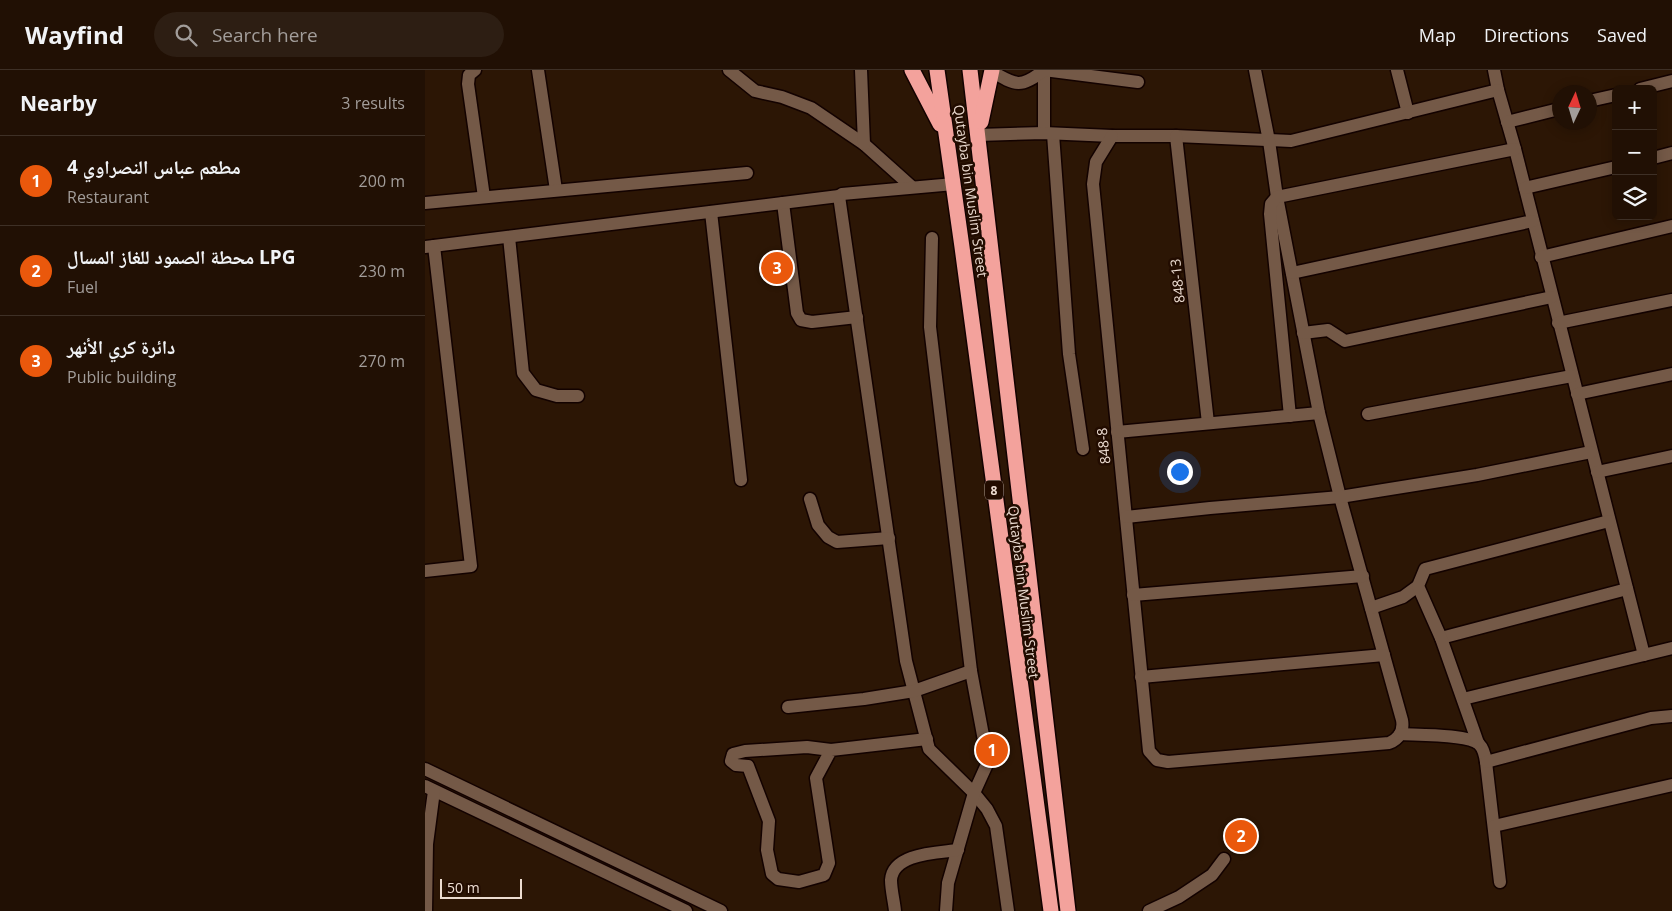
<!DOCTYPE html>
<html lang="en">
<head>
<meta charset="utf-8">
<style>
  body { margin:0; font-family:"Open Sans","Noto Naskh Arabic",sans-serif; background:#2d1e13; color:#f1f3f6 }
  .controls { position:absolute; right:15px; top:15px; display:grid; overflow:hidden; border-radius:8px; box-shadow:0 2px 12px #0003 }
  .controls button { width:45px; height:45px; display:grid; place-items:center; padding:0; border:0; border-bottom:1px solid #3e3026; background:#211004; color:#f1f3f6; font:25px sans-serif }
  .compass { position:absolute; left:1127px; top:15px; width:45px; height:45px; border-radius:50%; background:#211004; box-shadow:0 2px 12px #0003; rotate:4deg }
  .scale { position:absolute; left:15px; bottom:12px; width:82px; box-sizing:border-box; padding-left:5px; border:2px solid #ecdcd1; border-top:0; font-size:14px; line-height:18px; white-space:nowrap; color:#ecdcd1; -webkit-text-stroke:4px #220c00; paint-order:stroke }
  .you { position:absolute; left:754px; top:401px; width:18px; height:18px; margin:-12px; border:4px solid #fff; border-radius:50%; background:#1a73e8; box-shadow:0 0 0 8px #1a73e833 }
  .badge { display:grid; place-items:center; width:32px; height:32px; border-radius:50%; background:#ea580c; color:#fff; font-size:16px; font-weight:700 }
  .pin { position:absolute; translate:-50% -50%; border:2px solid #fff; box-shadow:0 1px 5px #0006 }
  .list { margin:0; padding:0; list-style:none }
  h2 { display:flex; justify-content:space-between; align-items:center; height:65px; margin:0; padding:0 20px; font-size:21px }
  h2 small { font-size:16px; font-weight:400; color:#a29d9a }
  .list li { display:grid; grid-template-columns:32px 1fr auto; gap:15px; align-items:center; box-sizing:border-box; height:90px; padding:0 20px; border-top:1px solid #3e3026 }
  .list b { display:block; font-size:19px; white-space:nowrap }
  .list p { margin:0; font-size:16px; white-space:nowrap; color:#a29d9a }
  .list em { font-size:16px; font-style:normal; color:#a29d9a }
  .icon { flex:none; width:28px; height:28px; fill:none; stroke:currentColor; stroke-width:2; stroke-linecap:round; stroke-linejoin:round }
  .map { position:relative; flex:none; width:1247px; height:841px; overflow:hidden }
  header { display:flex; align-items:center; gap:30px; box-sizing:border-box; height:70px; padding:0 25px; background:#211004; border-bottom:1px solid #3e3026 }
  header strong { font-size:24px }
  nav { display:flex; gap:28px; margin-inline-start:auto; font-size:18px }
  .search { width:350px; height:45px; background:#2d1e13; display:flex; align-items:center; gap:12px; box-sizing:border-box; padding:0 18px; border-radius:28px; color:#a29d9a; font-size:19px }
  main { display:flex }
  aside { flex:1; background:#211004 }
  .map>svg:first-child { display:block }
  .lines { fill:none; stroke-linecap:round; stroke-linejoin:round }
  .minor-casing { stroke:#130200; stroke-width:15 }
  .highway-casing { stroke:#130200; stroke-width:18 }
  .minor { stroke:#745947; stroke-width:12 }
  .highway { stroke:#f3a29c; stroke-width:15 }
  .labels { text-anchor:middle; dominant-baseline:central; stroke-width:5; stroke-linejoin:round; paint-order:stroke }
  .shield { fill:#220c00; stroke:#af9e92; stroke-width:1 }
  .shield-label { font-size:12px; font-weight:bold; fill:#ecdcd1 }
  .street-label { font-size:14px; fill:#ecdcd1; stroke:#220c00 }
</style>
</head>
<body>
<header>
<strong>Wayfind</strong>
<div class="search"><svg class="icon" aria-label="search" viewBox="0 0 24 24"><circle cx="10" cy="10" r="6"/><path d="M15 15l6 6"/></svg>Search here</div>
<nav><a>Map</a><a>Directions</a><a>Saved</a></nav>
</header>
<main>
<aside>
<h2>Nearby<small>3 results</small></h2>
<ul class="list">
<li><span class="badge">1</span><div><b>مطعم عباس النصراوي 4</b><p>Restaurant</p></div><em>200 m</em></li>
<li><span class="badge">2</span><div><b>محطة الصمود للغاز المسال LPG</b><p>Fuel</p></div><em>230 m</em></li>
<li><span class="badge">3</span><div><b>دائرة كري الأنهر</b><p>Public building</p></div><em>270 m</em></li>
</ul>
</aside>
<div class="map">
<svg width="1247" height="841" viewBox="0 0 1247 841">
  <rect width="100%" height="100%" fill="#2c1605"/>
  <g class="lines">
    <defs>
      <g id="minor">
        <polyline points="50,0 44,5 43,14 59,127"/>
        <polyline points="113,0 131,120"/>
        <polyline points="304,0 330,21 357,27 386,38 439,74 487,117"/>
        <polyline points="436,0 439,74"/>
        <polyline points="619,0 619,63"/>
        <polyline points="972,0 983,43"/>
        <polyline points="1069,0 1073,20 1090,79 1219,585"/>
        <path d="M566 1C590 15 596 19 619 0L713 12"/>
        <polyline points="1215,19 1247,11"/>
        <polyline points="1164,31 1191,25"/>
        <polyline points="1082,52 1134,39"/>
        <polyline points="628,64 644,284 658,379"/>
        <polyline points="553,65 619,63 687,66 751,66 866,71 1073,20"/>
        <path d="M687 66 671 92 668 114 724 681 732 690 743 692 964 673C974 669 979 661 977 650L915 427 894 343 852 127 844 71 830 0"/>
        <polyline points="751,66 783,353"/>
        <polyline points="1228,88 1247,83"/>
        <polyline points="1100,118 1191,97"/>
        <polyline points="414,126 481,591 504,679 549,723 562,739 571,756 583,841"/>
        <polyline points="0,133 322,103"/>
        <polyline points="358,133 372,243 376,250 387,252 432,247"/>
        <polyline points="286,142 316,410"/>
        <polyline points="84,167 98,303 111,320 132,326 153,326"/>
        <polyline points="507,168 505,257 546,601 563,692 549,723 523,813 521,841"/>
        <polyline points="0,177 414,126 417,124 529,114"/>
        <polyline points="1116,187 1247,156"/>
        <polyline points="867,203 1108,151"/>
        <polyline points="1133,253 1247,230"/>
        <polyline points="878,263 903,260 920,271 1127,227"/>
        <polyline points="1152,324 1247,304"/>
        <polyline points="943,344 1147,306"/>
        <polyline points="865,346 845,144 846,134 852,127 1090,79"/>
        <polyline points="692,362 894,343"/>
        <polyline points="1172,402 1247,386"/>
        <polyline points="385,429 393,455 403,467 412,472 464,468"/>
        <polyline points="701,447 785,438 915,427 1052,405 1166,382"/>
        <polyline points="0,501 46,496 9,176"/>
        <polyline points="708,525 938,506"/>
        <polyline points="946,538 978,527 993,516"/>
        <polyline points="1016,568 1202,519"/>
        <polyline points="716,607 959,585"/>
        <polyline points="1038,629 1247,578"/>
        <polyline points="363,637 439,629 489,621 546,601"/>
        <path d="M975 664C991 665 1043 664 1054 674 1058 678 1060 685 1061 692L1075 812"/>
        <polyline points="1053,673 1016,568 993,516 1000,499 1184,451"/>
        <polyline points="406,680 391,708 404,793 399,805 374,812 353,809 347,804 342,780 344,751 323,696 311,695 306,691 308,684 320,681 382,677 406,680 502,669"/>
        <polyline points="1061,692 1226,648 1247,646"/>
        <polyline points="0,699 296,841"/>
        <polyline points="0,716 261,841"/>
        <polyline points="1069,756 1247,715"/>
        <polyline points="1,841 2,774 9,721"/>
        <path d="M470 841C469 831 466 820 466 810 468 783 512 783 533 780"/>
        <polyline points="724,841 754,827 787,805 799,789"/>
      </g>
      <g id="highway">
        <polyline points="487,0 515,54"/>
        <polyline points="512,0 537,177 626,841"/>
        <polyline points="545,0 643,841"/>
        <polyline points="556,52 567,0"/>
      </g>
    </defs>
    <use href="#minor" class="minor-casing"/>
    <use href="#highway" class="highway-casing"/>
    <use href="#minor" class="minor"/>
    <use href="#highway" class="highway"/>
  </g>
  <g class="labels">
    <rect class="shield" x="560" y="410.5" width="18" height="19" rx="4"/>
    <g class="shield-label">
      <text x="569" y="420">8</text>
    </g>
    <g class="street-label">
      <text transform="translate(546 121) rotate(82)">Qutayba bin Muslim Street</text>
      <text transform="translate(752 211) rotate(-96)">848-13</text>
      <text transform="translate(678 376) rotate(-96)">848-8</text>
      <text transform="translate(599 522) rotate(83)">Qutayba bin Muslim Street</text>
    </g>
  </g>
</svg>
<div class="controls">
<button>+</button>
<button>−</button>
<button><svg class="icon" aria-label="layers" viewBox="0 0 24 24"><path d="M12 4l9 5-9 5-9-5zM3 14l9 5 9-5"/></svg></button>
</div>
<svg class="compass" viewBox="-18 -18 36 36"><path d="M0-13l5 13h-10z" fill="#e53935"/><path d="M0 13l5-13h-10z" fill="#a29d9a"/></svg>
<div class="scale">50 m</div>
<div class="you"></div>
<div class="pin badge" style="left:567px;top:680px">1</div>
<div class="pin badge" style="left:816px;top:766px">2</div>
<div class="pin badge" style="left:352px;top:198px">3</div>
</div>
</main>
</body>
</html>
